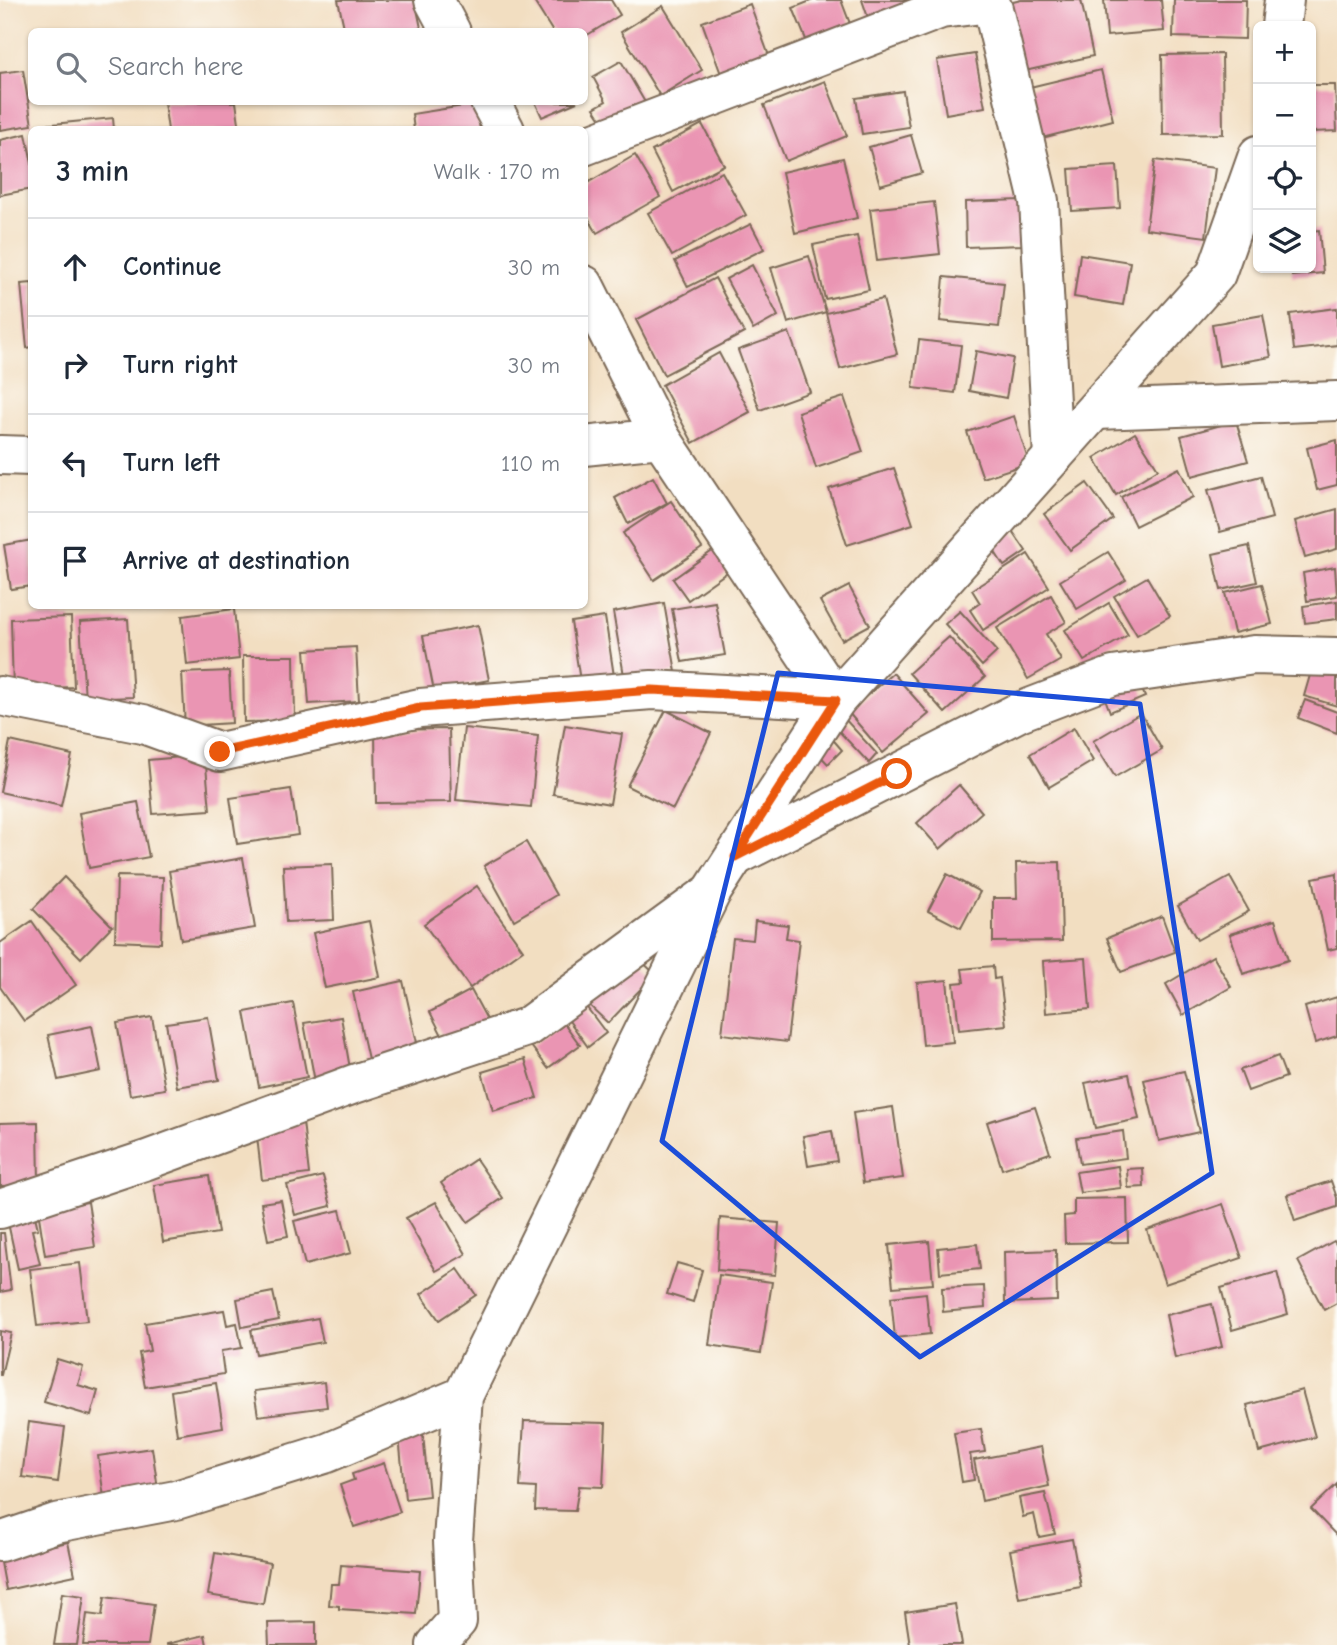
<!DOCTYPE html>
<html lang="en">
<head>
<meta charset="utf-8">
<style>
  body { margin:0; font-family:"Comic Neue",sans-serif; background:#f6f6f7; color:#1f2937 }
  .controls { position:absolute; right:21px; top:21px; display:grid; overflow:hidden; border-radius:10px; box-shadow:0 2px 5px #0004 }
  .controls button { width:63px; height:63px; display:grid; place-items:center; padding:0; border:0; border-bottom:2px solid #e0e1e3; background:#fff; color:#1f2937; font:35px sans-serif }
  .stop { position:absolute; width:21px; height:21px; margin:-16px; border:5px solid #ea580c; border-radius:50%; background:#fff }
  .stop.end { background:#ea580c; border-color:#fff; box-shadow:0 2px 7px #0008 }
  .list { margin:0; padding:0; list-style:none }
  h2 { display:flex; justify-content:space-between; align-items:center; height:91px; margin:0; padding:0 28px; font-size:30px }
  h2 small { font-size:23px; font-weight:400; color:#747a83 }
  .list li { display:grid; grid-template-columns:46px 1fr auto; gap:21px; align-items:center; box-sizing:border-box; height:98px; padding:0 28px; border-top:2px solid #e0e1e3 }
  .list b { display:block; font-size:26px; white-space:nowrap }
  .list em { font-size:23px; font-style:normal; color:#747a83 }
  .icon { flex:none; width:38px; height:38px; fill:none; stroke:currentColor; stroke-width:2; stroke-linecap:round; stroke-linejoin:round }
  .map { position:relative; flex:none; width:1337px; height:1645px; overflow:hidden }
  .search { position:absolute; background:#fff; box-shadow:0 2px 5px #0004; left:28px; top:28px; width:560px; height:77px; display:flex; align-items:center; gap:18px; box-sizing:border-box; padding:0 24px; border-radius:10px; color:#747a83; font-size:26px }
  .panel { position:absolute; background:#fff; box-shadow:0 2px 5px #0004; left:28px; top:126px; width:560px; height:483px; border-radius:10px }
  .map>svg:first-child { display:block }
  .building { fill:#ea95b3 }
  .lines { fill:none; stroke-linecap:round; stroke-linejoin:round }
  .street-casing { stroke:#7b6957; stroke-width:42 }
  .street { stroke:#fff; stroke-width:38 }
  .route { stroke:#ea580c; stroke-width:9 }
  .marked { fill:none; stroke:#1d4ed8; stroke-width:5; stroke-linejoin:round }
</style>
</head>
<body>
<div class="map">
<svg width="1337" height="1645" viewBox="0 0 1337 1645">
  <rect width="100%" height="100%" fill="#fdfcf7"/>
  <filter id="ink" filterUnits="userSpaceOnUse"><feTurbulence type="fractalNoise" baseFrequency=".0143" numOctaves="2"/><feDisplacementMap in="SourceGraphic" scale="14" xChannelSelector="R" yChannelSelector="G"/><feConvolveMatrix kernelMatrix="1 2 1 2 8 2 1 2 1" color-interpolation-filters="sRGB"/></filter>
  <filter id="wash" filterUnits="userSpaceOnUse"><feTurbulence type="fractalNoise" baseFrequency=".00686" numOctaves="4" result="noise"/><feDisplacementMap in="SourceGraphic" scale="28" xChannelSelector="R" yChannelSelector="G"/><feGaussianBlur stdDeviation="1.57" result="paint"/><feColorMatrix in="noise" values="0 0 0 0 0 0 0 0 0 0 0 0 0 0 0 0 0 1.4 0 .05"/><feComposite in="paint" operator="in"/></filter>
  <g filter="url(#wash)">
    <rect width="100%" height="100%" fill="#f2dec1"/>
    <g id="blocks">
      <g class="building">
        <polygon points="338,0 415,0 421,28 404,32 345,32"/>
        <polygon points="533,0 611,0 620,15 584,37 584,32 553,32"/>
        <polygon points="813,0 841,0 852,29 809,47 793,8"/>
        <polygon points="862,0 918,0 870,23"/>
        <polygon points="1021,0 1081,0 1093,56 1020,72 1005,4"/>
        <polygon points="1104,0 1161,0 1164,31 1107,36"/>
        <polygon points="1174,0 1246,0 1245,39 1173,37"/>
        <polygon points="750,4 769,56 721,74 702,22"/>
        <polygon points="663,6 702,70 660,96 621,32"/>
        <polygon points="975,54 985,107 946,114 937,60"/>
        <polygon points="1222,54 1223,134 1163,135 1162,55"/>
        <polygon points="621,61 650,111 611,134 594,108 606,101 593,77"/>
        <polygon points="23,70 32,125 0,130 0,73"/>
        <polygon points="1101,70 1113,120 1042,138 1030,87"/>
        <polygon points="825,81 847,136 786,161 764,105"/>
        <polygon points="1311,85 1335,85 1337,131 1311,132"/>
        <polygon points="903,91 909,127 862,134 856,98"/>
        <polygon points="164,102 236,102 240,130 168,130"/>
        <polygon points="535,102 577,102 542,117"/>
        <polygon points="476,104 480,130 414,130 412,114"/>
        <polygon points="113,118 114,130 43,130 43,125"/>
        <polygon points="702,124 724,165 673,192 652,151"/>
        <polygon points="26,134 32,163 32,189 0,195 0,140"/>
        <polygon points="911,135 922,173 880,185 869,147"/>
        <polygon points="635,155 660,197 597,233 584,211 584,185"/>
        <polygon points="843,158 857,218 795,233 782,172"/>
        <polygon points="1155,160 1215,168 1206,237 1146,229"/>
        <polygon points="1117,166 1120,208 1072,211 1069,169"/>
        <polygon points="722,172 746,215 672,256 648,213"/>
        <polygon points="1021,200 1023,245 966,247 965,202"/>
        <polygon points="934,202 940,254 877,261 870,209"/>
        <polygon points="751,224 764,249 688,287 675,261"/>
        <polygon points="1319,230 1323,273 1292,276 1292,268 1311,268 1311,231"/>
        <polygon points="857,236 869,290 825,299 813,245"/>
        <polygon points="1080,254 1130,262 1123,305 1074,297"/>
        <polygon points="809,256 826,312 788,323 771,268"/>
        <polygon points="752,265 778,316 753,330 726,279"/>
        <polygon points="944,277 1004,283 999,327 940,321"/>
        <polygon points="715,278 744,333 664,375 636,320"/>
        <polygon points="32,283 32,347 27,348 21,284"/>
        <polygon points="883,299 897,354 840,369 826,313"/>
        <polygon points="1337,308 1337,345 1294,350 1290,314"/>
        <polygon points="1263,315 1271,357 1219,366 1212,324"/>
        <polygon points="789,332 810,392 760,410 738,350"/>
        <polygon points="919,340 961,345 955,393 913,388"/>
        <polygon points="976,351 1013,358 1006,398 969,391"/>
        <polygon points="719,353 750,412 693,443 662,385"/>
        <polygon points="844,397 863,452 816,468 798,412"/>
        <polygon points="1014,416 1029,463 983,478 967,432"/>
        <polygon points="1236,421 1248,461 1192,476 1181,436"/>
        <polygon points="1135,433 1158,469 1116,495 1094,458"/>
        <polygon points="1337,440 1337,485 1317,490 1307,448"/>
        <polygon points="894,468 913,524 847,545 829,489"/>
        <polygon points="1179,468 1193,497 1135,526 1121,497"/>
        <polygon points="1261,476 1272,518 1220,532 1208,490"/>
        <polygon points="653,477 667,503 628,524 615,498"/>
        <polygon points="1087,483 1113,519 1070,550 1044,514"/>
        <polygon points="671,501 702,548 654,580 623,533"/>
        <polygon points="1337,509 1337,549 1305,558 1295,521"/>
        <polygon points="1013,532 1026,551 1004,566 991,546"/>
        <polygon points="32,540 32,586 11,589 4,545"/>
        <polygon points="1249,546 1257,582 1221,590 1213,554"/>
        <polygon points="718,547 733,568 688,600 673,579"/>
        <polygon points="1108,552 1126,580 1077,609 1060,581"/>
        <polygon points="1028,554 1049,587 983,630 970,610 980,603 972,590"/>
        <polygon points="1335,567 1337,596 1307,601 1303,573"/>
        <polygon points="1147,577 1170,616 1137,635 1114,596"/>
        <polygon points="1262,584 1272,624 1234,633 1225,593"/>
        <polygon points="849,586 870,625 842,640 820,601"/>
        <polygon points="1051,595 1066,622 1046,634 1061,660 1028,679 997,628"/>
        <polygon points="1337,601 1337,619 1305,623 1303,606"/>
        <polygon points="715,602 725,655 682,662 672,609"/>
        <polygon points="664,603 676,672 625,681 613,612"/>
        <polygon points="1109,603 1128,635 1084,661 1065,630"/>
        <polygon points="234,609 239,659 187,665 182,616"/>
        <polygon points="960,611 997,652 982,666 945,624"/>
        <polygon points="71,617 74,687 13,689 11,619"/>
        <polygon points="605,617 614,676 580,681 571,622"/>
        <polygon points="128,619 133,697 85,699 80,622"/>
        <polygon points="478,625 489,680 434,691 423,636"/>
        <polygon points="949,637 985,677 945,713 909,673"/>
        <polygon points="356,647 359,701 309,704 305,650"/>
        <polygon points="243,656 294,656 295,721 244,722"/>
        <polygon points="1313,665 1337,672 1337,706 1304,696"/>
        <polygon points="229,671 232,723 185,726 182,673"/>
        <polygon points="893,673 929,714 883,753 848,712"/>
        <polygon points="1138,679 1145,697 1110,712 1103,693"/>
        <polygon points="1305,700 1337,712 1337,733 1298,718"/>
        <polygon points="666,710 711,733 673,809 627,786"/>
        <polygon points="1141,713 1162,750 1115,777 1093,741"/>
        <polygon points="843,717 877,754 869,763 834,726"/>
        <polygon points="565,725 622,734 610,804 553,794"/>
        <polygon points="464,728 538,736 531,807 456,800"/>
        <polygon points="1074,728 1093,761 1049,787 1030,754"/>
        <polygon points="449,729 451,802 376,803 375,730"/>
        <polygon points="829,735 842,750 828,764 814,749"/>
        <polygon points="10,741 72,755 61,806 0,792"/>
        <polygon points="205,755 210,810 153,814 148,760"/>
        <polygon points="959,785 982,812 940,849 917,823"/>
        <polygon points="291,789 298,835 237,844 230,798"/>
        <polygon points="138,802 149,857 89,868 79,813"/>
        <polygon points="526,842 556,895 514,920 484,866"/>
        <polygon points="243,858 255,928 181,940 169,871"/>
        <polygon points="1060,862 1062,941 993,942 993,898 1017,898 1016,863"/>
        <polygon points="332,864 334,920 286,922 283,866"/>
        <polygon points="1337,873 1337,948 1328,950 1313,878"/>
        <polygon points="947,874 980,892 961,928 928,911"/>
        <polygon points="117,876 163,877 161,943 115,941"/>
        <polygon points="64,877 112,926 81,958 33,909"/>
        <polygon points="1230,877 1249,911 1197,940 1178,906"/>
        <polygon points="477,886 523,950 470,988 424,924"/>
        <polygon points="1162,916 1175,952 1121,972 1107,938"/>
        <polygon points="1275,920 1288,960 1243,974 1230,934"/>
        <polygon points="32,921 76,985 24,1021 0,987 0,943"/>
        <polygon points="369,921 380,977 325,988 313,933"/>
        <polygon points="755,921 788,925 786,938 799,940 787,1042 722,1034 733,938 753,940"/>
        <polygon points="634,954 655,974 608,1023 590,1006"/>
        <polygon points="1213,956 1231,987 1183,1015 1166,984"/>
        <polygon points="1086,958 1090,1009 1046,1013 1043,961"/>
        <polygon points="993,966 994,979 1000,978 1006,1025 959,1030 954,983 964,982 962,969"/>
        <polygon points="947,980 953,1042 923,1045 917,983"/>
        <polygon points="403,981 420,1056 370,1068 353,992"/>
        <polygon points="471,990 491,1027 449,1049 430,1012"/>
        <polygon points="1337,997 1337,1036 1315,1043 1305,1007"/>
        <polygon points="293,1003 307,1077 259,1087 245,1012"/>
        <polygon points="585,1005 606,1033 588,1047 567,1018"/>
        <polygon points="152,1017 165,1089 130,1095 117,1023"/>
        <polygon points="208,1017 219,1080 177,1087 166,1023"/>
        <polygon points="341,1017 352,1080 316,1087 304,1023"/>
        <polygon points="564,1023 580,1045 548,1068 531,1046"/>
        <polygon points="92,1026 101,1071 58,1080 48,1035"/>
        <polygon points="1278,1056 1286,1077 1248,1091 1240,1070"/>
        <polygon points="525,1059 537,1098 493,1111 482,1072"/>
        <polygon points="1184,1071 1199,1132 1159,1141 1144,1080"/>
        <polygon points="1129,1074 1139,1119 1095,1128 1085,1083"/>
        <polygon points="893,1107 903,1178 863,1183 853,1113"/>
        <polygon points="1035,1107 1050,1153 1002,1169 987,1122"/>
        <polygon points="38,1122 39,1185 0,1186 0,1123"/>
        <polygon points="303,1122 309,1174 262,1180 256,1128"/>
        <polygon points="832,1131 837,1161 808,1166 803,1136"/>
        <polygon points="1123,1131 1126,1158 1080,1164 1076,1138"/>
        <polygon points="476,1159 503,1198 468,1222 441,1183"/>
        <polygon points="1118,1166 1121,1188 1080,1193 1076,1172"/>
        <polygon points="1143,1168 1144,1187 1128,1188 1127,1169"/>
        <polygon points="209,1176 218,1233 163,1242 154,1185"/>
        <polygon points="323,1176 331,1206 295,1215 287,1185"/>
        <polygon points="1331,1181 1337,1198 1337,1207 1295,1221 1287,1195"/>
        <polygon points="1127,1198 1128,1242 1065,1243 1064,1216 1074,1215 1074,1199"/>
        <polygon points="281,1200 288,1236 268,1240 261,1203"/>
        <polygon points="88,1202 95,1247 45,1255 38,1210"/>
        <polygon points="436,1202 466,1254 436,1271 406,1218"/>
        <polygon points="1223,1204 1242,1258 1165,1284 1147,1230"/>
        <polygon points="340,1210 351,1253 305,1265 294,1221"/>
        <polygon points="34,1212 38,1229 32,1230 40,1264 18,1269 7,1218"/>
        <polygon points="720,1218 779,1223 775,1275 717,1270"/>
        <polygon points="0,1233 4,1233 11,1290 0,1292"/>
        <polygon points="929,1241 933,1284 893,1287 889,1245"/>
        <polygon points="1334,1241 1337,1246 1337,1303 1324,1310 1298,1261"/>
        <polygon points="977,1244 980,1269 940,1273 938,1248"/>
        <polygon points="1056,1250 1057,1301 1005,1303 1004,1252"/>
        <polygon points="80,1263 87,1321 37,1326 30,1269"/>
        <polygon points="677,1263 702,1270 693,1302 667,1294"/>
        <polygon points="458,1269 476,1295 439,1320 421,1294"/>
        <polygon points="1277,1272 1288,1314 1232,1330 1221,1288"/>
        <polygon points="719,1275 772,1282 761,1353 709,1345"/>
        <polygon points="984,1286 985,1308 943,1312 942,1288"/>
        <polygon points="273,1292 279,1320 242,1327 237,1299"/>
        <polygon points="926,1293 930,1334 895,1338 891,1297"/>
        <polygon points="1212,1304 1222,1347 1175,1358 1166,1315"/>
        <polygon points="224,1310 227,1325 237,1323 242,1348 221,1351 224,1374 145,1387 139,1353 150,1351 145,1323"/>
        <polygon points="318,1318 323,1342 256,1354 251,1330"/>
        <polygon points="0,1331 11,1333 1,1375 0,1375"/>
        <polygon points="57,1359 83,1367 78,1385 98,1391 91,1416 44,1402"/>
        <polygon points="324,1382 327,1407 258,1416 254,1391"/>
        <polygon points="216,1383 223,1427 177,1435 171,1391"/>
        <polygon points="1302,1390 1315,1437 1259,1452 1247,1405"/>
        <polygon points="524,1421 606,1423 603,1487 579,1486 575,1511 535,1510 536,1488 520,1487"/>
        <polygon points="29,1422 65,1427 58,1482 22,1477"/>
        <polygon points="981,1429 985,1452 970,1454 974,1480 962,1482 954,1433"/>
        <polygon points="423,1434 429,1496 405,1499 399,1436"/>
        <polygon points="1041,1447 1049,1486 982,1501 974,1460"/>
        <polygon points="152,1448 159,1496 105,1504 98,1456"/>
        <polygon points="384,1463 400,1512 354,1527 340,1485 354,1480 352,1474"/>
        <polygon points="1337,1484 1337,1536 1311,1509"/>
        <polygon points="1045,1493 1055,1534 1039,1537 1034,1514 1023,1517 1019,1498"/>
        <polygon points="1072,1539 1081,1587 1019,1598 1010,1550"/>
        <polygon points="68,1542 75,1575 6,1590 0,1557"/>
        <polygon points="215,1553 270,1563 263,1604 208,1595"/>
        <polygon points="341,1565 420,1571 416,1614 339,1609 339,1606 329,1605 331,1584 339,1584"/>
        <polygon points="62,1593 84,1596 77,1645 54,1645"/>
        <polygon points="105,1597 154,1604 148,1645 83,1645 87,1614 102,1616"/>
        <polygon points="955,1604 962,1645 910,1645 905,1612"/>
        <polygon points="316,1622 316,1645 269,1645 268,1623"/>
        <polygon points="205,1635 207,1645 167,1645 167,1644"/>
      </g>
    </g>
  </g>
  <g filter="url(#ink)">
    <use href="#blocks" fill-opacity="0" stroke="#7b6957" stroke-width="2"/>
    <g class="lines">
      <defs>
        <g id="street">
          <polyline points="434,0 451,32"/>
          <polyline points="1281,26 1284,0"/>
          <polyline points="490,102 505,130"/>
          <polyline points="584,146 941,9 983,4 993,9 1039,201 1053,457"/>
          <polyline points="584,285 661,438 836,700"/>
          <polyline points="1096,410 1337,401"/>
          <polyline points="584,446 661,438"/>
          <polyline points="0,455 32,456"/>
          <polyline points="0,696 143,724 220,752 420,708 652,690 836,700"/>
          <polyline points="736,856 1019,712 1113,676 1254,655 1337,657"/>
          <polyline points="0,1209 147,1160 354,1084 527,1027 706,896"/>
          <polyline points="0,1542 56,1523 176,1500 327,1453 463,1396"/>
          <polyline points="436,1645 457,1621 453,1541 463,1396 711,893 836,700 1216,274 1258,155"/>
        </g>
      </defs>
      <use href="#street" class="street-casing"/>
      <use href="#street" class="street"/>
    </g>
  </g>
  <g class="lines" filter="url(#ink)">
    <polyline class="route" points="220,752 420,708 652,690 836,700 735,857 897,774"/>
  </g>
  <path class="marked" d="M778 673 1140 704 1212 1173 920 1357 662 1141Z"/>
</svg>
<div class="controls">
<button>+</button>
<button>−</button>
<button><svg class="icon" aria-label="locate" viewBox="0 0 24 24"><circle cx="12" cy="12" r="6"/><path d="M12 2v4M12 18v4M2 12h4M18 12h4"/></svg></button>
<button><svg class="icon" aria-label="layers" viewBox="0 0 24 24"><path d="M12 4l9 5-9 5-9-5zM3 14l9 5 9-5"/></svg></button>
</div>
<div class="stop" style="left:897px;top:774px"></div>
<div class="stop end" style="left:220px;top:752px"></div>
<div class="search"><svg class="icon" aria-label="search" viewBox="0 0 24 24"><circle cx="10" cy="10" r="6"/><path d="M15 15l6 6"/></svg>Search here</div>
<section class="panel">
<h2>3 min<small>Walk · 170 m</small></h2>
<ul class="list">
<li><svg class="icon" aria-label="ahead" viewBox="0 0 24 24"><path d="M12 20V5M6 11l6-6 6 6"/></svg><div><b>Continue</b></div><em>30 m</em></li>
<li><svg class="icon" aria-label="right" viewBox="0 0 24 24"><path d="M7 20v-9h11M14 6l5 5-5 5"/></svg><div><b>Turn right</b></div><em>30 m</em></li>
<li><svg class="icon" aria-label="left" viewBox="0 0 24 24"><path d="M17 20v-9H6M10 6l-5 5 5 5"/></svg><div><b>Turn left</b></div><em>110 m</em></li>
<li><svg class="icon" aria-label="arrive" viewBox="0 0 24 24"><path d="M6 21V4h12l-3 4 3 4H6"/></svg><div><b>Arrive at destination</b></div></li>
</ul>
</section>
</div>
</body>
</html>
